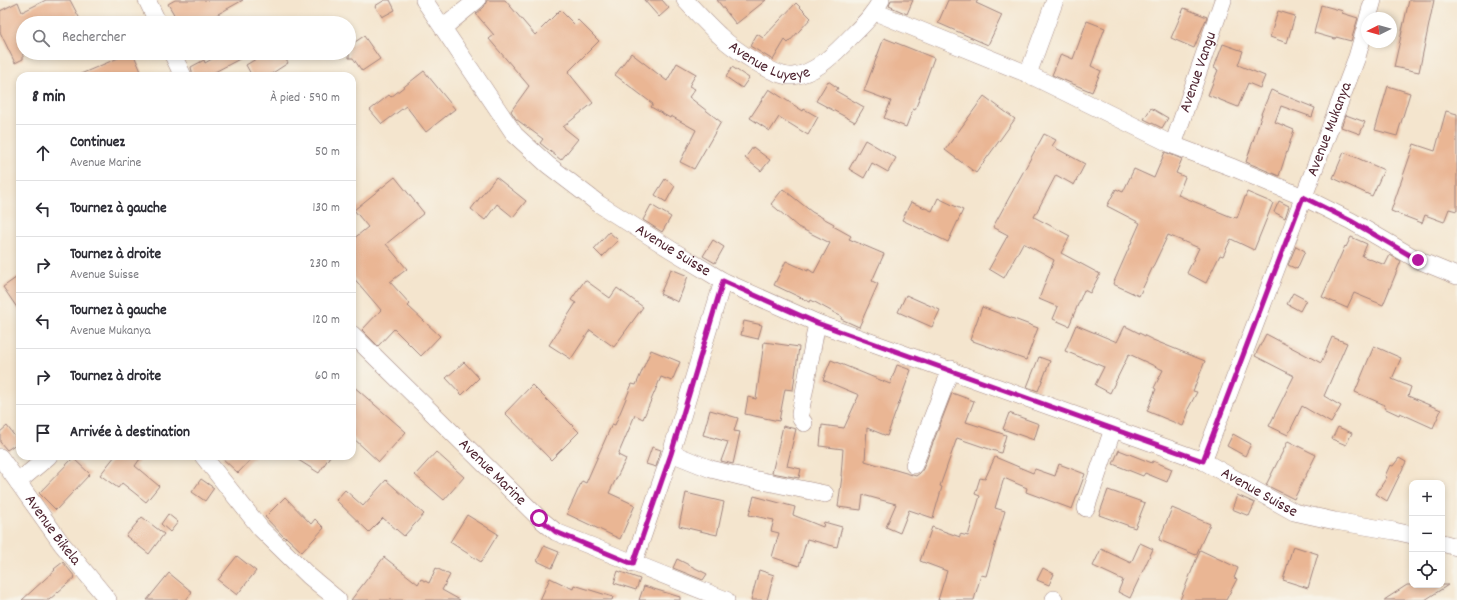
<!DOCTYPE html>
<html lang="fr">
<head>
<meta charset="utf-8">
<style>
  body { margin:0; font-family:Dekko,sans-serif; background:#f2f2f3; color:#2b2b33 }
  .controls { position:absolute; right:12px; bottom:12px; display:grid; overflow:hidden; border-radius:8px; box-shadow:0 2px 6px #0003 }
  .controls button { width:36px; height:36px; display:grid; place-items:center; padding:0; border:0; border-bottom:1px solid #e1e1e2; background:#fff; color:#2b2b33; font:20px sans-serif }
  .compass { position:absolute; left:1361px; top:12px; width:36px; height:36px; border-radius:50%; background:#fff; box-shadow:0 2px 6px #0003; rotate:265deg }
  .stop { position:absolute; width:12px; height:12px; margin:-9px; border:3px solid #b5179e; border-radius:50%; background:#fff }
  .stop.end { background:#b5179e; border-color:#fff; box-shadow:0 1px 4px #0008 }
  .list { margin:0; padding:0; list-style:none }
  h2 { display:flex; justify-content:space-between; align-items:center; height:52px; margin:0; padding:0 16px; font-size:17px }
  h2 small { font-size:13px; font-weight:400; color:#7c7c81 }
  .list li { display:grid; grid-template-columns:26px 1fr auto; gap:12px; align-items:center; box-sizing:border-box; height:56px; padding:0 16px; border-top:1px solid #e1e1e2 }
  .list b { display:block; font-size:15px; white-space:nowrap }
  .list p { margin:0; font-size:13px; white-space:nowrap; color:#7c7c81 }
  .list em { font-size:13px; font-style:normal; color:#7c7c81 }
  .icon { flex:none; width:22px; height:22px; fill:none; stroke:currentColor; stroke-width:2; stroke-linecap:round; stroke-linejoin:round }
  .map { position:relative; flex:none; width:1457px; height:600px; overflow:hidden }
  .search { position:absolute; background:#fff; box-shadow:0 2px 6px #0003; left:16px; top:16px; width:340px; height:44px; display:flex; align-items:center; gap:10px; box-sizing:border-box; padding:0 14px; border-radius:22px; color:#7c7c81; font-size:15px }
  .panel { position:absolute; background:#fff; box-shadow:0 2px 6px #0003; left:16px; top:72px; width:340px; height:388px; border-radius:12px }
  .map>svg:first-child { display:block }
  .building { fill:#eab694 }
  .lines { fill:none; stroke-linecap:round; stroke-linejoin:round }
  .street-casing { stroke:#9f827c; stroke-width:18 }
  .street { stroke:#fff; stroke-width:17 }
  .route { stroke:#b5179e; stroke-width:5 }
  .labels { text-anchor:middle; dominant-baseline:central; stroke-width:4; stroke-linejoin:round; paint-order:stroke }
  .street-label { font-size:16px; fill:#4a1f2b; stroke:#f7f3e8 }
</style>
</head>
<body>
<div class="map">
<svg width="1457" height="600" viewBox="0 0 1457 600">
  <rect width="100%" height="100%" fill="#f7f3e8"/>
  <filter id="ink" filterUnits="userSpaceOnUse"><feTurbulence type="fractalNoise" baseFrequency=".025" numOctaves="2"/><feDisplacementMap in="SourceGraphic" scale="8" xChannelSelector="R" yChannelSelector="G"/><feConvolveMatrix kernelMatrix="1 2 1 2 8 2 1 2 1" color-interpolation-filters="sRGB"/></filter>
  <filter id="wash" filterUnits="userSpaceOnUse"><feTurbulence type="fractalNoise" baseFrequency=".012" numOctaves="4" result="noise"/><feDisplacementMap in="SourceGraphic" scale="16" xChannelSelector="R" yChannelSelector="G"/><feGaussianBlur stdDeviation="0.9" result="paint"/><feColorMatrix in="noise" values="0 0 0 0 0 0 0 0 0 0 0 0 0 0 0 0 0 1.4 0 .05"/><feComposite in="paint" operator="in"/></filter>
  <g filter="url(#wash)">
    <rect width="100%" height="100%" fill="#f4e5ce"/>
    <g id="blocks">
      <g class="building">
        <polygon points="46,0 70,0 82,23 23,23 23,59 15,63 0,32 0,11 18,2 22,12"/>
        <polygon points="175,0 243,0 202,23 179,23 168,4"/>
        <polygon points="385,0 390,0 395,10 382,17 375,6"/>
        <polygon points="487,0 505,0 535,35 560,10 574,24 578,20 599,41 568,72 593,103 563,127 578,139 561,160 540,143 543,139 516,119 511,111 529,86 489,39 494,35 476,14 484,7"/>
        <polygon points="644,0 662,0 669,8 659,17"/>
        <polygon points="717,0 766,0 736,24"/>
        <polygon points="891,0 913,0 907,14 889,6"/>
        <polygon points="948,0 978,0 976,3 1002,15 988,45 938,23"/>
        <polygon points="1409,0 1434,0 1419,72 1394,67"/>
        <polygon points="796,3 811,18 788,43 785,40 773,60 750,46 757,34 763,38"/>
        <polygon points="1321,5 1343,11 1342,13 1358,18 1351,41 1336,37 1335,39 1314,33"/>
        <polygon points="1184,8 1207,17 1194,48 1171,38"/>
        <polygon points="1278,11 1295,16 1287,43 1270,37"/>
        <polygon points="1087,21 1105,28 1091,66 1101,71 1092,92 1052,75 1061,54 1073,59"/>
        <polygon points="364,36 380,59 362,71 353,58 349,58 349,46"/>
        <polygon points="884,38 934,58 915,110 913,109 906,127 884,118 891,101 864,91"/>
        <polygon points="1223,44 1243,51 1238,65 1265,76 1260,88 1248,83 1238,107 1208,95 1218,70 1214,68"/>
        <polygon points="130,53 133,53 143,76 76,76"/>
        <polygon points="222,53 251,53 211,74 212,76 193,76 191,67 204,60 205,63"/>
        <polygon points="266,53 282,53 288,63 268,76 252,76 246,65"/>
        <polygon points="631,53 667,81 677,63 696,74 689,86 695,89 689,97 721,122 694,169 680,162 696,130 671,116 670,118 651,107 653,104 615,75"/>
        <polygon points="732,67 749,78 742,88 726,77"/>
        <polygon points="424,71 455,109 426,132 406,106 382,124 370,110 389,95 391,97"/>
        <polygon points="828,81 838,88 836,91 864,107 855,122 816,101"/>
        <polygon points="1388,86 1410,93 1397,136 1375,130"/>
        <polygon points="769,89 803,111 804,109 818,117 808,135 779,117 770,131 750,118"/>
        <polygon points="1271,90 1315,108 1312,117 1281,106 1275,122 1294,130 1279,176 1246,162 1262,114 1261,114"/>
        <polygon points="984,96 1015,119 976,173 945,150"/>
        <polygon points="1151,108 1168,118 1162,128 1144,119"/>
        <polygon points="1446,111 1457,114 1457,211 1449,209 1444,222 1425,215 1422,223 1391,211 1414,144 1435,151"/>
        <polygon points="1346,115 1365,122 1360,134 1341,127"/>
        <polygon points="1044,134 1056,140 1052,146 1085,164 1074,185 1056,175 1034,217 1070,236 1061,253 1100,274 1090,293 1084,290 1069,326 1053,319 1058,307 1039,299 1054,260 1023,243 1004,278 989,269 1008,235 993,227"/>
        <polygon points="865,140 896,158 888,172 872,163 864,178 849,169"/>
        <polygon points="753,147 770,160 761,171 745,158"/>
        <polygon points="1165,152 1182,159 1176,173 1185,177 1178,195 1234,218 1235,217 1237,218 1247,192 1273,203 1254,250 1231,239 1223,256 1220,255 1206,283 1187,273 1199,248 1168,235 1139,296 1113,284 1140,223 1107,206 1116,189 1123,192 1134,169 1154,178"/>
        <polygon points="1344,152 1384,170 1372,196 1333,178"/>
        <polygon points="395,177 424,213 386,244 407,269 390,282 410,304 408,306 440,336 421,356 394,329 378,346 362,330 381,310 352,276 352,240 368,227 354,210"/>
        <polygon points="496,177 526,201 513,217 497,204 485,220 471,209"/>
        <polygon points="665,179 675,186 666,202 655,195"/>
        <polygon points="783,189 812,212 834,224 833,226 851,236 849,239 884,254 872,281 878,284 859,327 841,319 842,317 811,300 810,302 774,285 786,261 808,271 808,269 814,273 830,243 798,227 771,204"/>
        <polygon points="938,198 963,210 948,242 902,220 911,202 932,211"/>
        <polygon points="1279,201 1289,206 1285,218 1274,212"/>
        <polygon points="651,205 671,217 662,232 643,220"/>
        <polygon points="609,232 618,240 602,257 594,249"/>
        <polygon points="1351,237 1367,244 1362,256 1385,265 1390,255 1401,261 1383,305 1354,293 1347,308 1322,297 1345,246 1346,247"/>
        <polygon points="713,240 724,247 715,263 703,256"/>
        <polygon points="1296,246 1305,251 1297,269 1288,265"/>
        <polygon points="671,269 688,276 678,302 660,294"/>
        <polygon points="20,275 20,312 3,287"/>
        <polygon points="585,280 610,298 617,288 643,307 614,347 590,330 571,359 549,345 576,303 571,300"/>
        <polygon points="1293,293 1306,300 1300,311 1287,304"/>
        <polygon points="906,295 940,310 932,327 898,312"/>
        <polygon points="982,307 1038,328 1026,360 970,340"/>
        <polygon points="744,321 762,325 758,339 741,335"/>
        <polygon points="1076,325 1117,342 1125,326 1153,340 1205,361 1193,391 1197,392 1187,411 1189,411 1183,426 1147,411 1156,389 1154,388 1163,370 1129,354 1110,393 1095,385 1104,367 1065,351"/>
        <polygon points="1266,334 1321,363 1332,337 1347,343 1324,396 1341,406 1331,423 1302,406 1288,435 1269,426 1294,376 1255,356"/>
        <polygon points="764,342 799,347 793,390 785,389 779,421 745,414 748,397 756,399"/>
        <polygon points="1374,346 1401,358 1392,379 1411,387 1408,396 1441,410 1433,428 1400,413 1399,415 1384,408 1385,405 1355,392"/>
        <polygon points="651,350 680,362 672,381 661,377 643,419 635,415 618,455 626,459 609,493 635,505 620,539 567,514 582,481 586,483 612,424 615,425 632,384 636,385"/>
        <polygon points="1039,357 1050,361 1038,391 1027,387"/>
        <polygon points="831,360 890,384 897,365 911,370 887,436 867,428 865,461 916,476 920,473 923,469 952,393 974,401 966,422 1006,435 1001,453 957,438 940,486 942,487 933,518 909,510 900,533 886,527 896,504 863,495 861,510 838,507 842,476 841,476 843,449 820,446 822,425 844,428 859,395 823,380"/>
        <polygon points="464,362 479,378 462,395 446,378"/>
        <polygon points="352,385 406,432 379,462 352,437"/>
        <polygon points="532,385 579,432 551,460 505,413"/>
        <polygon points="710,410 738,418 734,431 740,432 733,464 721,461 728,442 703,435"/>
        <polygon points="1009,413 1039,424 1034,440 1003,429"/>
        <polygon points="7,426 19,442 7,450 0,442 0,432"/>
        <polygon points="783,426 796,429 787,466 801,469 799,478 772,473"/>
        <polygon points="1338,427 1352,433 1346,445 1332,439"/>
        <polygon points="1233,434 1251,444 1245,456 1227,446"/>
        <polygon points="1288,441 1316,455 1294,499 1266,485"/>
        <polygon points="652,447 661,450 656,467 646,464"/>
        <polygon points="1119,450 1152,463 1153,461 1172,469 1167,482 1145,473 1143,476 1113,464"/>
        <polygon points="436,452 464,477 444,500 415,475"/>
        <polygon points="115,456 142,456 135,466 159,486 146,502 122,483 118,488 100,475"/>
        <polygon points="220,456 254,456 238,473"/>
        <polygon points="292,456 330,456 319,473"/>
        <polygon points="995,457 1033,473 1035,469 1055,476 1059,464 1085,474 1072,509 1026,492 1027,488 1004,478 995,508 1005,511 986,576 981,575 974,600 938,600 947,571 920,561 932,527 960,537 960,534 968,536 980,496 975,494 980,478 985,479"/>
        <polygon points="73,458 90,474 56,510 39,493"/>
        <polygon points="1399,458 1406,462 1387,501 1376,494 1387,477 1385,476 1390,465 1393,466"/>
        <polygon points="201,479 214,488 205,501 192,492"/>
        <polygon points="386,480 424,514 404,536 383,518 369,532 336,500 345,490 363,506"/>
        <polygon points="1108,490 1145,503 1135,528 1099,515"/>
        <polygon points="686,493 724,502 717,535 679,526"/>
        <polygon points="1237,495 1255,503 1249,516 1232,509"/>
        <polygon points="754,496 795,507 793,515 823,527 824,522 842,527 837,547 807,539 799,566 772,557 779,533 771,531 774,520 749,515"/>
        <polygon points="285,497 311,524 315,519 324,528 302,552 286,537 285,538 265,517"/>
        <polygon points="1172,508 1210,524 1196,555 1159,540"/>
        <polygon points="168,514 178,522 170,532 161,524"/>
        <polygon points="467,515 498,534 481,562 450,542"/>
        <polygon points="142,517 164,534 149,554 126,536"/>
        <polygon points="1140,543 1153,549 1130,598 1118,592 1123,580 1093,566 1101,549 1131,563"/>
        <polygon points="544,546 559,552 552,568 537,561"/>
        <polygon points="1293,546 1318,554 1308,588 1283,580"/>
        <polygon points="1200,550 1238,568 1234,578 1237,579 1226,600 1180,600"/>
        <polygon points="237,556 256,571 237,595 218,580"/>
        <polygon points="384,557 418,584 421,579 429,583 436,568 450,575 442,590 460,600 351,600"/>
        <polygon points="677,559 707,574 703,580 673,568"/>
        <polygon points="63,562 75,577 49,600 22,600 55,570 54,569"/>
        <polygon points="1043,568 1054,574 1049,585 1037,580"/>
        <polygon points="759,570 774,575 767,600 751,600"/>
        <polygon points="618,571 640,579 636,590 614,583"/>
        <polygon points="169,573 192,592 186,600 147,600"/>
        <polygon points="550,578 573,589 574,585 613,597 612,600 540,600"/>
        <polygon points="1407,585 1448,585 1425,600 1384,600"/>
        <polygon points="644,586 680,597 680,600 639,600"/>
      </g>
    </g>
  </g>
  <g filter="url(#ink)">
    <use href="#blocks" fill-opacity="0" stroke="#9f827c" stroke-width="1"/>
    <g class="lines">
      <defs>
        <g id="street">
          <polyline points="147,0 158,23"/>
          <path id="s1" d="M424 0 515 135 548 165 599 204 670 249 723 281 817 323 1203 461 1294 512 1335 521 1394 531 1412 535"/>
          <path id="s2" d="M685 0C696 12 707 24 719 35 732 48 775 78 793 76 813 74 830 58 844 44 857 30 872 18 881 0"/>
          <polyline points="875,12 1028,74 1173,145 1234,168 1303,197 1351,221 1418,260 1457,276"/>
          <polyline points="1368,18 1373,0"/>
          <polyline points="443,28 477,0"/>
          <polyline points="172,53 183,76"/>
          <polyline points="1028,74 1055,0"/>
          <path id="s3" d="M1173 145 1223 0"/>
          <path id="s4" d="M352 334 539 518 556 532 726 600"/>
          <polyline points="804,423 801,419 800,414 817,323"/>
          <polyline points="671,453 711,469 743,477 825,494"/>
          <polyline points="203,456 261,529 309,576 338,600"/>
          <path id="s5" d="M0 457 62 544 108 600"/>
          <path id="s6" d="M1203 461 1357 57 1367 22"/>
          <polyline points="914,465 951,369"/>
          <polyline points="18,482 49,456"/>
          <polyline points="1086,508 1113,429"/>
          <polyline points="1442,543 1457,547"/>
          <polyline points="633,564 671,453 723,281"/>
          <polyline points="1054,600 1054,599"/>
        </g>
      </defs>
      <use href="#street" class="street-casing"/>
      <use href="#street" class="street"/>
    </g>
  </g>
  <g class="lines" filter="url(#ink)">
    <polyline class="route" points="539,518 556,532 633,564 671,454 723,281 817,323 1203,461 1303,197 1351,221 1418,260"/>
  </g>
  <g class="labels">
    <g class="street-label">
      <text stroke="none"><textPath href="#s2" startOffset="108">Avenue Luyeye</textPath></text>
      <text stroke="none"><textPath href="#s3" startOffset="77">Avenue Vangu</textPath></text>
      <text stroke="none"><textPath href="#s6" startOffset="355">Avenue Mukanya</textPath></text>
      <text stroke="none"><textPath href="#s1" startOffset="359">Avenue Suisse</textPath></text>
      <text stroke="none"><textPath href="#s4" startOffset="197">Avenue Marine</textPath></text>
      <text stroke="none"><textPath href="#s1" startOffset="995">Avenue Suisse</textPath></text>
      <text stroke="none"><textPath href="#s5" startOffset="90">Avenue Bikela</textPath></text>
    </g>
  </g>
</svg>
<div class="controls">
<button>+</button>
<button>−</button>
<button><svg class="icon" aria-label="locate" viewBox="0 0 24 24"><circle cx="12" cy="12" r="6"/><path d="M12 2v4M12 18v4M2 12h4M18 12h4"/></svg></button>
</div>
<svg class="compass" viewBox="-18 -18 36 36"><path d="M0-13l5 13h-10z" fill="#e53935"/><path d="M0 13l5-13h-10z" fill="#7c7c81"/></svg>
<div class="stop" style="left:539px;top:518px"></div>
<div class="stop end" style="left:1418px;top:260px"></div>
<div class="search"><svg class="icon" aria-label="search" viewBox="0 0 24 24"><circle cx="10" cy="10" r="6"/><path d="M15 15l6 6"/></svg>Rechercher</div>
<section class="panel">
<h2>8 min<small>À pied · 590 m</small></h2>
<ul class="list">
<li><svg class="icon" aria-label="ahead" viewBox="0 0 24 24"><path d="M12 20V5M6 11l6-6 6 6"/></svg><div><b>Continuez</b><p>Avenue Marine</p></div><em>50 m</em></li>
<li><svg class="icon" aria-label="left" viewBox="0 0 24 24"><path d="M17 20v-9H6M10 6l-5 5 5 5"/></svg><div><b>Tournez à gauche</b></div><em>130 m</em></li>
<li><svg class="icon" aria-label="right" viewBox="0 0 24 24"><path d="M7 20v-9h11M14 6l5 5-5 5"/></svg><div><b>Tournez à droite</b><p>Avenue Suisse</p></div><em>230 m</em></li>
<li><svg class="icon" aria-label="left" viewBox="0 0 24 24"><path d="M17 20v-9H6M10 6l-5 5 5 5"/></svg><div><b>Tournez à gauche</b><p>Avenue Mukanya</p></div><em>120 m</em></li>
<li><svg class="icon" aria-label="right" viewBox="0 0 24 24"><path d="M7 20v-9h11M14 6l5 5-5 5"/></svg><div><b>Tournez à droite</b></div><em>60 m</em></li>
<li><svg class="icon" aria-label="arrive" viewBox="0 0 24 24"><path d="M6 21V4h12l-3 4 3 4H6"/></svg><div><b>Arrivée à destination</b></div></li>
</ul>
</section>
</div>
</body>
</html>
